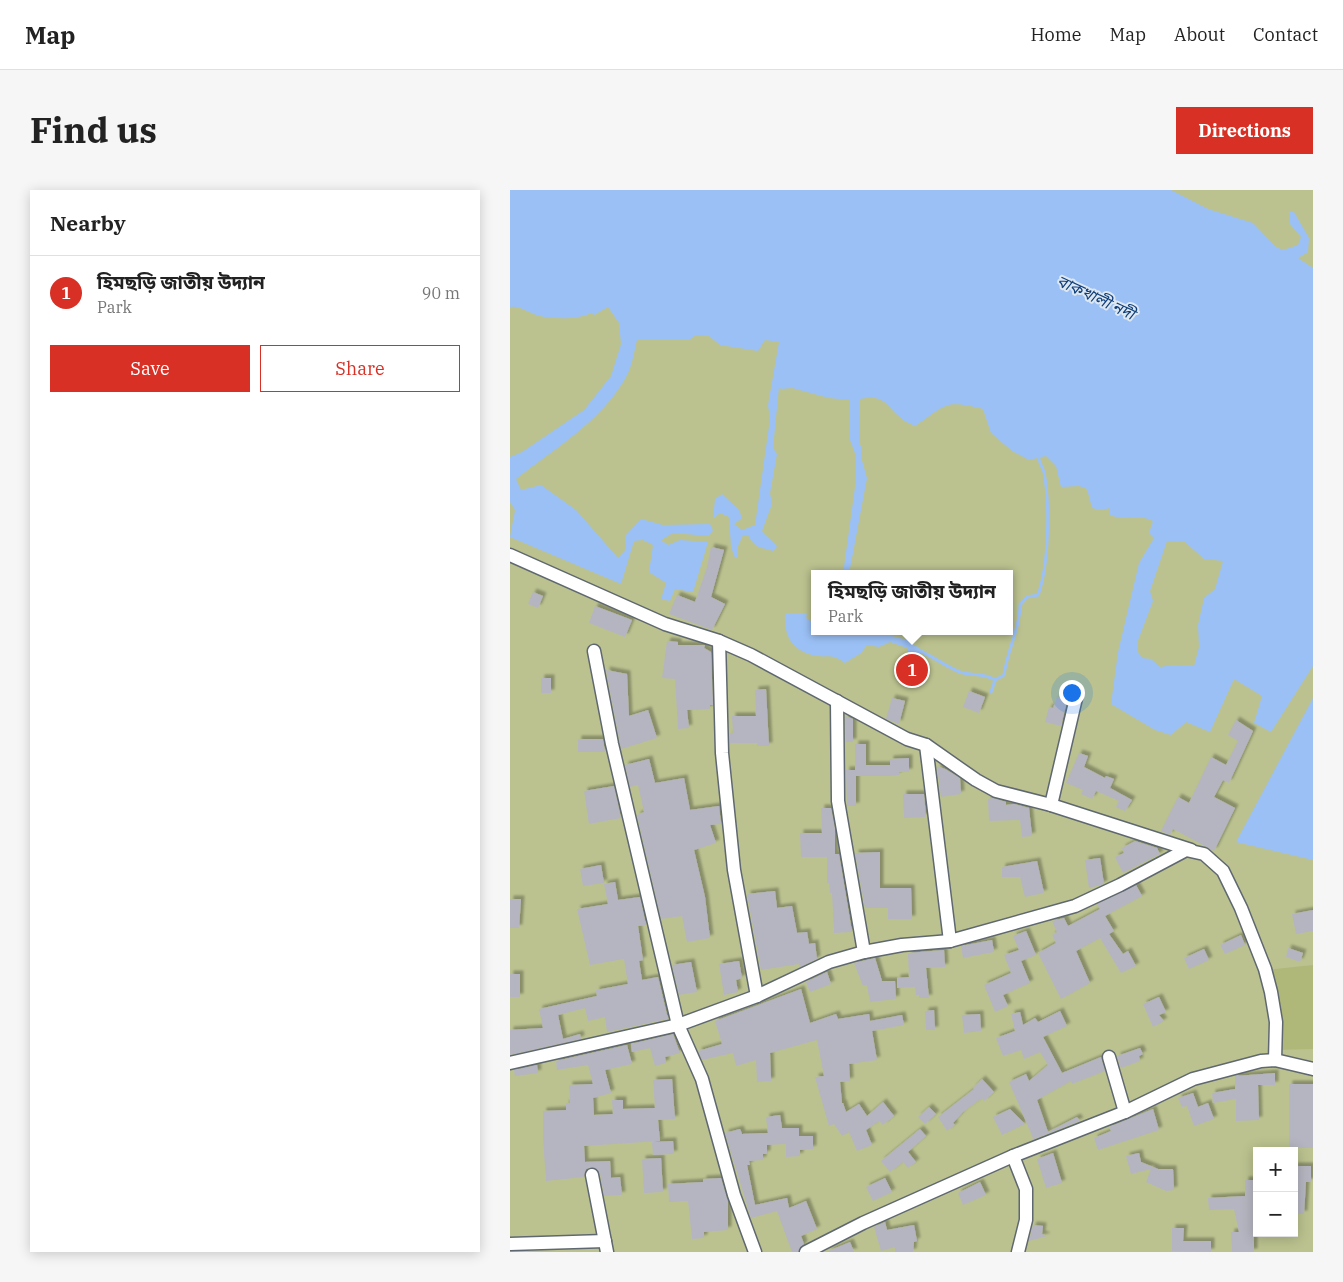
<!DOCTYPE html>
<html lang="en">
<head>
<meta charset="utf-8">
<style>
  body { margin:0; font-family:"IBM Plex Serif","Noto Sans Bengali",serif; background:#f6f6f6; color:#222 }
  .controls { position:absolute; right:15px; bottom:15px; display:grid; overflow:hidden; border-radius:0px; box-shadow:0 2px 12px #0003 }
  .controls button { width:45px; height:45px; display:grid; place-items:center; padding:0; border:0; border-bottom:1px solid #e0e0e0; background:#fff; color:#222; font:25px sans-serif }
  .you { position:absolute; left:561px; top:502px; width:18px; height:18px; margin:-12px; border:4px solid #fff; border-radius:50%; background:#1a73e8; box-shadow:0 0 0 8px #1a73e833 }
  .badge { display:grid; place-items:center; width:32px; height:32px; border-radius:50%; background:#d93025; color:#fff; font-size:16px; font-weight:700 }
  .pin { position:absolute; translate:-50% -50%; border:2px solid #fff; box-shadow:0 1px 5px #0006 }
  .popup { position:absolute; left:301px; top:380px; width:202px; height:65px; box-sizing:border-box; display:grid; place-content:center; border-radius:0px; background:#fff; filter:drop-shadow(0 1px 4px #0005); font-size:16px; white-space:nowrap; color:#767676 }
  .popup b { font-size:19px; color:#222 }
  .popup::after { content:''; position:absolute; left:50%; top:100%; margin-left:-10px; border:10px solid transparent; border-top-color:#fff }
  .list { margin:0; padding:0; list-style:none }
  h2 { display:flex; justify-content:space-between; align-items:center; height:65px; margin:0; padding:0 20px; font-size:21px }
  h2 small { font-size:16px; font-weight:400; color:#767676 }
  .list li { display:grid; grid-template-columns:32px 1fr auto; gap:15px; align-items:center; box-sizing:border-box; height:75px; padding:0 20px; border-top:1px solid #e0e0e0 }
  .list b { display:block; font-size:19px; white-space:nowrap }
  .list p { margin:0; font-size:16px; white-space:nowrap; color:#767676 }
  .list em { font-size:16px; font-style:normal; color:#767676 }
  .actions { display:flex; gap:10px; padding:15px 20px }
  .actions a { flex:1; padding:11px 0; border:1px solid #d93025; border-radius:0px; text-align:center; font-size:18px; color:#d93025 }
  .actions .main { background:#d93025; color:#fff }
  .map { position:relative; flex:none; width:803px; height:1062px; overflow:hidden; border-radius:0px }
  header { display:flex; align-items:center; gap:30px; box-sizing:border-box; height:70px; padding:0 25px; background:#fff; border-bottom:1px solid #e0e0e0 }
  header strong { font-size:24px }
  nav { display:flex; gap:28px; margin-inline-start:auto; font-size:18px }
  .intro { display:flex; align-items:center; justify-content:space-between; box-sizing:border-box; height:120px; padding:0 30px }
  h1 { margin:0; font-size:35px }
  .button { padding:12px 22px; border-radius:0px; background:#d93025; color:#fff; font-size:18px; font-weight:700 }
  main { display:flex; gap:30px; padding:0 30px }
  aside { flex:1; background:#fff; border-radius:0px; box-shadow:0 2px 12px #0003 }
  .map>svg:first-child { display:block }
  .green { fill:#bbc28f; fill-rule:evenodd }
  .forest { fill:#b0b879 }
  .water { fill:#9bc0f5; fill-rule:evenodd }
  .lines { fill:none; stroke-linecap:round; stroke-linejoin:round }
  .stream { stroke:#9bc0f5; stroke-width:3 }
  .building { fill:#b5b5c1; filter:url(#shadow) }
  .minor-casing { stroke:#5f6870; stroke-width:15 }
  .minor { stroke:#fff; stroke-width:12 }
  .labels { text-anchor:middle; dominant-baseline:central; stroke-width:4; stroke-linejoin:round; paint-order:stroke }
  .water-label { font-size:16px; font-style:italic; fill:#0e3d7a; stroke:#dde7f0 }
</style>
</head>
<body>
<header>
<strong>Map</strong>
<nav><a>Home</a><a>Map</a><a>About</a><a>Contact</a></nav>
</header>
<div class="intro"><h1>Find us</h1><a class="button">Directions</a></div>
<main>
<aside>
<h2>Nearby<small></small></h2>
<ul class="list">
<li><span class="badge">1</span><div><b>হিমছড়ি জাতীয় উদ্যান</b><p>Park</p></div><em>90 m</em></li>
</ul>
<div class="actions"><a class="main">Save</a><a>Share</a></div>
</aside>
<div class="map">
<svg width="803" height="1062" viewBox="0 0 803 1062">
  <defs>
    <filter id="shadow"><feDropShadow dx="3.5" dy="-3.5" stdDeviation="1" flood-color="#0004"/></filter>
  </defs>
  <rect width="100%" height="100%" fill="#dde7f0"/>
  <path class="green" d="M0 0H803V1062H0ZM304 384H500V441H304ZM747 961H784V1043H747Z"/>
  <polygon class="forest" points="803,775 803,859 766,860 756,780"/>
  <g class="water">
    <path d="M0 0H661L698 19 743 33 766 57 773 60 788 55 791 47 780 34 779 22H784L799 48 798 62 788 68 803 78V476L761 542 744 533 752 506 724 489 700 542 676 532 661 545 645 540 601 514 608 462 629 373 644 348 639 343 643 331C629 324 615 331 600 325V318L591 320 582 318 577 299 569 296 551 297 546 276 536 266 519 270 502 261 481 243 473 219C433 209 437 215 405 236 401 234 395 232 391 228 374 214 375 204 350 209L349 253 352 258 351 267 357 288 339 384H333L346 290V266L340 250V210L319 208 282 198 271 199 269 197 263 258 267 264 260 303 262 314 252 341C256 348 263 349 267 357L263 361C250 357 245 359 238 345H233L228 356V368H225L221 357 219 327 210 323 203 329 205 309 212 304 229 320 232 328 224 334 232 340 245 335 260 229 258 215 269 152 255 150 248 161 210 155 199 146 186 145 179 150H127C124 162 122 177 116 187 92 231 44 259 6 289L11 300 31 295 66 320 108 368 116 359 115 346 131 329 153 335 200 334 203 340 199 346 163 343 151 350 158 355 170 350 198 352 183 402 165 399 160 411 151 409 156 393 139 382 143 355 133 350 124 351 111 394 0 347 5 320 0 312V267L12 262 74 220 101 186 111 154 109 133 98 117 84 125 81 123C68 130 44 129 30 126 19 124 11 115 0 117ZM657 351 675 352 694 369 713 371 705 399 694 408 688 435 689 457 684 476 663 475 650 477 641 469 632 468 628 462 627 453 643 411 640 401Z"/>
    <path d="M275 423H297L296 428 304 433V441H381L382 446 397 450 415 462 409 463 402 474 397 458 380 452 369 457 357 455 351 463 335 473C319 462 318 469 302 465 280 459 274 444 275 423Z"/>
    <polygon points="803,508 803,670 726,652"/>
  </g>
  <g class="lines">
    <g class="stream">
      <path d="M410 461C424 467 435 476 450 482 462 486 475 483 485 490L494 485C497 460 510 439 510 415L517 407 528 405C539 375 540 314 534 282 532 276 528 270 528 264"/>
      <polyline points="481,502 485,490"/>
    </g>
  </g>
  <g class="building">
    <polygon points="201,357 214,360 201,407 215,414 202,440 159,424 167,405 185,412 197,377"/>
    <polygon points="23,402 33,406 28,418 18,414"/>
    <polygon points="85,416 122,430 115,447 79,433"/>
    <polygon points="157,451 168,452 168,455 195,455 194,458 201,462 203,515 200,515 200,519 177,520 179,538 168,539 165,489 152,488"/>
    <polygon points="96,480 117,484 119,526 138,520 147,548 111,559"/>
    <rect x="31" y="488" width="10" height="15"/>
    <polygon points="256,499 259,556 247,556 247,553 220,553 220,543 223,543 222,526 246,526 245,500"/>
    <polygon points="459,501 475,507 469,523 453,517"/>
    <polygon points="547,507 557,511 551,536 535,532 539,517 543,518"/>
    <polygon points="382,508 395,511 389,534 376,529"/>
    <polygon points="335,526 343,529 343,552 336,552"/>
    <polygon points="726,530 743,541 719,593 713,590 704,607 725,618 704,661 663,639 660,645 651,641 668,607 679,613 701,567 716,575 728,551 718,545"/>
    <polygon points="68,549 93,549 95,562 68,562"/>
    <polygon points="345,554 356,554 356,575 380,575 380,569 399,568 399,582 389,582 389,585 379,586 346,586 346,616 337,616 336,580 345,580"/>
    <polygon points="569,563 578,566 574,577 595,588 596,586 604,589 600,598 622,610 615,621 606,617 609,611 586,601 582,609 571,604 573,600 556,593"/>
    <polygon points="139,569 145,593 174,588 180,620 209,616 211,634 200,635 206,653 184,660 195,707 200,748 177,752 172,726 151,729 127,625 134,622 128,595 120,597 115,575"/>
    <polygon points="427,576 435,579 450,588 451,604 431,607"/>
    <polygon points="104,596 111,628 79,634 74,601"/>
    <polygon points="393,604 414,604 416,627 394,628"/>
    <polygon points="483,608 496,612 496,615 504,614 519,618 522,646 512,647 510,630 479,631 478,609"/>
    <polygon points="311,618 321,618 325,639 325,664 329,664 342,742 324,743 322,703 320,703 319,693 317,693 317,667 291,667 290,643 312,643"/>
    <polygon points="625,651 647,658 650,664 613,683 605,667 614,663 612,658"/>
    <polygon points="370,662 370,698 401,698 402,729 378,729 378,718 355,718 345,663"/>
    <polygon points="590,668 594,694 579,698 575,670"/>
    <polygon points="527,671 534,703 515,707 510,687 492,687 492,677"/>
    <polygon points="91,675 94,693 73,696 70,679"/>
    <polygon points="105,692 108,710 130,707 136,735 128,736 133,770 129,771 132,790 148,787 158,829 97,842 95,827 78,831 75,818 48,825 53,849 70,844 71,849 0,865 0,840 33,838 29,819 87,806 86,800 118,794 114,769 80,775 67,719 98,714 94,694"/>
    <polygon points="626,695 632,706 595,726 604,741 599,744 613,764 618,761 626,776 611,783 590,748 566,761 580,793 551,809 528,763 546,753 542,745 547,742 542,731 554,728 558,736 590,719 587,714"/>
    <polygon points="265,701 267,718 282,716 287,743 297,742 299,754 305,753 307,769 290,777 289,774 251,780 237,704"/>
    <polygon points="0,709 11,709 9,738 0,738"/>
    <polygon points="803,720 803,741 786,744 782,724"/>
    <polygon points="516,741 526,765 511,771 520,793 493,805 498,816 485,822 474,795 501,783 494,765 509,760 503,746"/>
    <polygon points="731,745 735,755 715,764 710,755"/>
    <polygon points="482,750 484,762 453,768 451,756"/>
    <polygon points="778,758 793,763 790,772 776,767"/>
    <polygon points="694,759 699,770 679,779 674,768"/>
    <polygon points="434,760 435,777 416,778 419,808 409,808 409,805 406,805 405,797 387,798 387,788 399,787 398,763"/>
    <polygon points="365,768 372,791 385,791 386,809 360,812 357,795 353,796 344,773"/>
    <polygon points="229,771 232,788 226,790 228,802 214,805 209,774"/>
    <polygon points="181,772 187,802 169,805 162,775"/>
    <polygon points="317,782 321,794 300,802 296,792"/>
    <rect x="0" y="784" width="10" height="23"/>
    <polygon points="291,799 300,833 326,824 328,829 359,824 360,831 392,825 394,835 362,841 367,870 339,874 340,891 330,892 332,913 333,913 336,922 349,914 357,926 373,912 384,926 373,935 369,931 356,940 362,955 347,961 339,942 332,946 324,934 319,936 305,887 314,886 307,850 260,863 261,891 247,892 246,870 226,876 223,863 192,870 188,861 212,854 205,831"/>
    <polygon points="649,807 656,822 649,825 654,831 643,837 633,814"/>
    <polygon points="424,820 425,840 416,840 415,821"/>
    <polygon points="550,821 557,836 533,847 552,883 591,867 595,881 562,894 561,891 527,910 538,942 567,927 570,931 522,950 523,948 499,892 516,884 519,891 538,875 530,862 514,869 511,860 493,866 486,848 505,841 501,824 510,822 513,835 525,828 528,832"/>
    <polygon points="470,824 471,841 454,843 452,825"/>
    <polygon points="163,844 170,863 155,867 156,873 145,876 140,858 122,862 121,854"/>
    <polygon points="117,855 122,874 95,880 101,903 83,908 84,925 103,924 102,910 113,910 113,919 145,918 143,890 162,889 165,929 148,930 150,951 74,956 75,972 100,971 101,988 110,987 112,1005 94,1006 90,983 84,977 76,979 74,987 36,991 33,949 33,921 56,920 56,913 60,913 59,895 83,894 78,875 47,880 46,871"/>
    <polygon points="630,858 633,864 629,866 630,871 611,878 607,866"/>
    <polygon points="27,875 28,883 5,886 4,880"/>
    <polygon points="765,883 765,895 748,895 749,930 726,931 726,909 703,913 702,903 725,899 725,886"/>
    <polygon points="472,889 484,902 474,911 472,908 453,922 443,933 445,935 437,941 428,927 464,899 463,898"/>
    <rect x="779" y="894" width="24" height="64"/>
    <polygon points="683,903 688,917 698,913 704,929 684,936 677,916 672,917 668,908"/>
    <polygon points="419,917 426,924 415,934 408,927"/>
    <polygon points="500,919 515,934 492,945 483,927"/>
    <polygon points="643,919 649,940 588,960 584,948 601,941 599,937"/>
    <polygon points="270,925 272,938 289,938 289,946 303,946 303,959 290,960 290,966 276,967 276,954 257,955 257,964 253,964 253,970 239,971 240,975 237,975 245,1015 277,1008 279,1018 296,1011 307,1039 291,1046 294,1054 288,1062 282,1062 267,1021 241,1028 215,943 230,939 232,944 258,943 256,927"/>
    <polygon points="410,939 416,946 398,962 406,972 398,978 393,972 380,982 371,971"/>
    <polygon points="163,951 164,964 143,965 142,952"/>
    <polygon points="543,963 552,993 536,998 527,969"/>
    <polygon points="629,963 631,972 648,979 663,979 664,1000 656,1001 636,992 641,979 621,984 616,966"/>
    <polygon points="151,968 153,1002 134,1003 132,969"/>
    <polygon points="784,976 801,976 801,992 796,992 794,1024 784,1024"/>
    <polygon points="211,988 218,1012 218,1040 194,1042 194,1048 182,1049 178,1011 159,1012 158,994 193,992 193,989"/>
    <polygon points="375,988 382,1002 363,1011 356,997"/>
    <polygon points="735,990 746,990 745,1017 747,1017 747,1028 744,1029 744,1062 722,1062 721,1042 729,1042 724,1019 699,1020 698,1008 735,1006"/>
    <polygon points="470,992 476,1005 453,1015 448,1003"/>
    <polygon points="375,1032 377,1040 404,1035 407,1051 404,1052 403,1062 385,1062 385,1057 371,1061 364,1037"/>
    <polygon points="523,1035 533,1036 532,1044 537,1046 519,1051"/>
    <polygon points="662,1038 674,1038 673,1051 701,1051 701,1062 662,1061"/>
    <polygon points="340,1052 344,1062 316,1062"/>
  </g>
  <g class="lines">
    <defs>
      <g id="minor">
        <polyline points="0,365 155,434 209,451 241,465 397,549 416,555 466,590 486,601 541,615 681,660"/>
        <polyline points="209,451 212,563 224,680 247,806"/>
        <polyline points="84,461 102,554 168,835 192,889 224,1005 245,1062"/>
        <polyline points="327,511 328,611 354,762"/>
        <polyline points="416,555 440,751"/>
        <polyline points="541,615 566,508"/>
        <polyline points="599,867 615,922"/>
        <polyline points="0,873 168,835 247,806 319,772 354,762 392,755 440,751 565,716 610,695 676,660 694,664 713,681 731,718 755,779 761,802 766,832 765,870"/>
        <polyline points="503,966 516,999 516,1030 508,1062"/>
        <polyline points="82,985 97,1062"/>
        <polyline points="0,1054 95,1051"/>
        <polyline points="296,1062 353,1033 503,966 615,922 683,889 751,871 765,870 803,879"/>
      </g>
    </defs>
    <use href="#minor" class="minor-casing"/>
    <use href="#minor" class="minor"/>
  </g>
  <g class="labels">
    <g class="water-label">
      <text transform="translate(586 107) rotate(25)">বাকখালী নদী</text>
    </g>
  </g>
</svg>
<div class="controls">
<button>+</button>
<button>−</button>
</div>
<div class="you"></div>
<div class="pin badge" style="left:402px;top:480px">1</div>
<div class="popup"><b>হিমছড়ি জাতীয় উদ্যান</b>Park</div>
</div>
</main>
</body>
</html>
